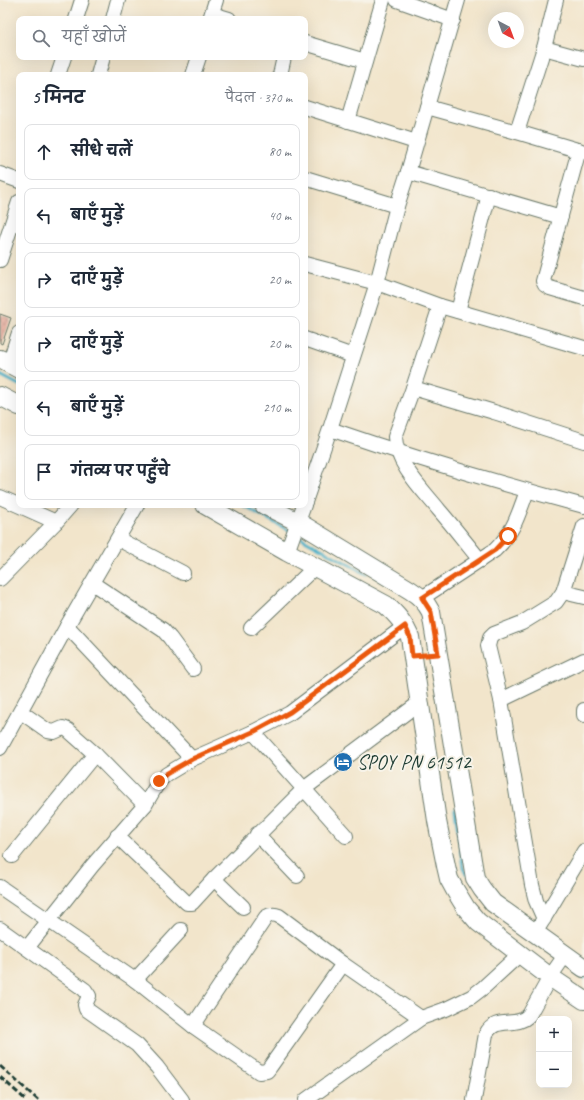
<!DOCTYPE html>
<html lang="hi">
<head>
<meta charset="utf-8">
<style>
  body { margin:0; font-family:Caveat,"Playpen Sans Deva",sans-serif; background:#f6f6f7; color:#1f2937 }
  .controls { position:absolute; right:12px; bottom:12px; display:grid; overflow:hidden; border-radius:8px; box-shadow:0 4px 16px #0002 }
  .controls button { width:36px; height:36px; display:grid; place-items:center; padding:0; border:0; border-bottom:1px solid #e0e1e3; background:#fff; color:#1f2937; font:20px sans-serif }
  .compass { position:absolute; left:488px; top:12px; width:36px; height:36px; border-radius:50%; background:#fff; box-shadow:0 4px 16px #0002; rotate:139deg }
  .stop { position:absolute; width:12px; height:12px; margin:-9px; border:3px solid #ea580c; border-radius:50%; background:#fff }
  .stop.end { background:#ea580c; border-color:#fff; box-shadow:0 1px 4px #0008 }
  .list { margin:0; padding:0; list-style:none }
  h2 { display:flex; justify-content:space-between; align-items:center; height:52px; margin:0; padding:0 16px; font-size:17px }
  h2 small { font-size:13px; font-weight:400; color:#747a83 }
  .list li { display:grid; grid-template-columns:26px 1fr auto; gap:12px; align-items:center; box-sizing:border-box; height:56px; margin:0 8px 8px; padding:0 8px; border:1px solid #e0e1e3; border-radius:8px }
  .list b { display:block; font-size:15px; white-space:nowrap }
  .list em { font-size:13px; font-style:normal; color:#747a83 }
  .icon { flex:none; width:22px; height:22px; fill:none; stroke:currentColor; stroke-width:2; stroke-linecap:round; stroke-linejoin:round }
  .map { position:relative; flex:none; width:584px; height:1100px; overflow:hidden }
  .search { position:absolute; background:#fff; box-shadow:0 4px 16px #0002; left:16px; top:16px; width:292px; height:44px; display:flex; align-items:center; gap:10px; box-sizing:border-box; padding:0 14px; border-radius:8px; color:#747a83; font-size:15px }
  .panel { position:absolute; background:#fff; box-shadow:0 4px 16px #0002; left:16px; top:72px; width:292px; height:436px; border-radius:8px }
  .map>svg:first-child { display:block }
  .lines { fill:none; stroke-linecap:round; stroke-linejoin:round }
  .stream { stroke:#4bb2ca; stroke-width:3 }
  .building { fill:url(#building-cross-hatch) }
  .minor-casing { stroke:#697869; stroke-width:16 }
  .major-casing { stroke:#697869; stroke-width:20 }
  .minor { stroke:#fff; stroke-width:14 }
  .major { stroke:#fff; stroke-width:18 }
  .rail { stroke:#1f3d34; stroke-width:3; stroke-dasharray:6 3; stroke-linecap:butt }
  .route { stroke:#ea580c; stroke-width:5 }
  .labels { text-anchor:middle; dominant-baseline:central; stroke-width:4; stroke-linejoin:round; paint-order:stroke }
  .poi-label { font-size:20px; fill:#1f3d34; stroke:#f7f3e8; text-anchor:start }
</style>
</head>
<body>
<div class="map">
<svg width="584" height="1100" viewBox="0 0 584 1100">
  <defs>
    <pattern id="building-cross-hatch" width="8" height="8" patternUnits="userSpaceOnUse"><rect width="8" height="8" fill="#e2a393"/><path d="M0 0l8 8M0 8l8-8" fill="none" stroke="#b78679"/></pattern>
  </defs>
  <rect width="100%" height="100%" fill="#f7f3e8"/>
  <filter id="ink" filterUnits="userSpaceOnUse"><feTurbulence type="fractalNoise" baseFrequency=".025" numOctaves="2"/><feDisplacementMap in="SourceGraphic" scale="8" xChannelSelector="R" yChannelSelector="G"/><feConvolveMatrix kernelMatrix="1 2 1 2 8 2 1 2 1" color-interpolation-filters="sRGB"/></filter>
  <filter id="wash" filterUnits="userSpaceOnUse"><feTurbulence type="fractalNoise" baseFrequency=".012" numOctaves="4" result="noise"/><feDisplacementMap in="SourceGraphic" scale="16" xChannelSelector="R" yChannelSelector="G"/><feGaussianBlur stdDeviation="0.9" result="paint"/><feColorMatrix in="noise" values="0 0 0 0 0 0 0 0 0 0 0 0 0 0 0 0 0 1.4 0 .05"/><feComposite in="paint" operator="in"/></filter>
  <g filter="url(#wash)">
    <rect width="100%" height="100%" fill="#f2e5cb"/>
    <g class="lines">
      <g class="stream">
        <polyline points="0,375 19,385"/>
        <polyline points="242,505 290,531"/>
        <polyline points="298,536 366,574"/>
        <polyline points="419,609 424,620"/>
        <polyline points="455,809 463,868 466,874"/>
        <polyline points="579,975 584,978"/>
      </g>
    </g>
    <g id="blocks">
      <polygon class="building" points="0,314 11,318 2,344 0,343"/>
    </g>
  </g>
  <g filter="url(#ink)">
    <use href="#blocks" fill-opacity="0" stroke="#697869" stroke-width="1"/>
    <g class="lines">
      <defs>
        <g id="minor">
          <polyline points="397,0 453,20"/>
          <polyline points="212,14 229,19"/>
          <polyline points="76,19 82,0"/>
          <polyline points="113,19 118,0"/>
          <polyline points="210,19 216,0"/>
          <polyline points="305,43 365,61"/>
          <polyline points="544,48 584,59"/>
          <polyline points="58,75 64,57"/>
          <polyline points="98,75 103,57"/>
          <polyline points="193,75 199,57"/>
          <polyline points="280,75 284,57"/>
          <polyline points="305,107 416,142"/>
          <polyline points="427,107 517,132 584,152"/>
          <polyline points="348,121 383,0"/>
          <polyline points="517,132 544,48 556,0"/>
          <polyline points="579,150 543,281 545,285 550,288 584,298"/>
          <polyline points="408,172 561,217"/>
          <polyline points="0,174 19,181"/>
          <polyline points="305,178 397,206"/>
          <polyline points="0,260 19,202"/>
          <polyline points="305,264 377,283 440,306 584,348"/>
          <path d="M440 306 413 388 395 437C396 464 423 490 439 510 453 526 466 543 480 560"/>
          <polyline points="458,311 489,195"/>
          <polyline points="305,339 353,356"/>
          <polyline points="9,364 19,333"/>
          <polyline points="413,388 494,412 584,441"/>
          <path d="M330 429C414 458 498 483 584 506"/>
          <polyline points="0,497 56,522"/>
          <polyline points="305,502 330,429 377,283 397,206 408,172 458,0"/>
          <polyline points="118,539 183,573"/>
          <polyline points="287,552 304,505"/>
          <polyline points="0,579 56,522 71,505"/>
          <polyline points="92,583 163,630 170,638 193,669"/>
          <polyline points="563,592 584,597"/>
          <path d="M422 598 495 550C514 532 518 515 527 491"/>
          <polyline points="67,626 192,759"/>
          <polyline points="251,628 315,567"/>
          <polyline points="501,700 488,646 490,638 494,634 522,623 556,602 563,592 584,526"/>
          <polyline points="584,710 584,715"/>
          <polyline points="21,712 48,731 54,732 63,728 68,730 95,754 145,805"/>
          <polyline points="253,732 346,836"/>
          <polyline points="0,748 67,626 137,505"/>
          <polyline points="257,834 297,876"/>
          <polyline points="117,836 187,903 192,903 214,879"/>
          <polyline points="12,856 95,754"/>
          <polyline points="0,887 135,980 193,1026 259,1072 267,1071 270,1067 343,964"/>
          <polyline points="243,907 214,879 305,788 419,703"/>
          <polyline points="544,919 536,901 532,885 501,700 584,660"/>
          <polyline points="540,925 584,851"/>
          <polyline points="0,929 85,990 89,996 85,1005 86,1009 137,1045 157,1067 182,1100"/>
          <polyline points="27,948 92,866 145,805 159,781 167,774 192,759 253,732 290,713 405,626"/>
          <polyline points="135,980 181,930"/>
          <path d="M193 1026 266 917C271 914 274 914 279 916L343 964 421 1018"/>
          <polyline points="306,1100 421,1018 446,1009 471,997 484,987 520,954"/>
          <path d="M474 1100 486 1034C496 1015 516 1029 529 1015L550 977 566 954"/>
        </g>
        <g id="major">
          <polyline points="0,359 19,369"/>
          <polyline points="0,396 19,406"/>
          <path d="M205 505 287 552 386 605C397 615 404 623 410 637L437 821 446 866 449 879 455 890 466 908 478 922 550 977 584 1000"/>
          <path d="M264 505 298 522 410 590C420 596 426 602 431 612L475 878 482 889 493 903 584 968"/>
        </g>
      </defs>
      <use href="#minor" class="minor-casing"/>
      <use href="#major" class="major-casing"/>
      <use href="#minor" class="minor"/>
      <use href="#major" class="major"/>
      <g class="rail">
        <polyline points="0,1066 38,1100"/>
        <polyline points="0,1077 26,1100"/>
      </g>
    </g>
  </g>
  <g class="lines" filter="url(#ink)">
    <polyline class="route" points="159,781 166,774 192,759 253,732 290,712 405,626 410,637 412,656 438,654 431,612 422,598 495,550 508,536"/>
  </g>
  <defs>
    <symbol id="hotel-disc" viewBox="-11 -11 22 22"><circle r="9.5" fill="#1f6fb2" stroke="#f7f3e8"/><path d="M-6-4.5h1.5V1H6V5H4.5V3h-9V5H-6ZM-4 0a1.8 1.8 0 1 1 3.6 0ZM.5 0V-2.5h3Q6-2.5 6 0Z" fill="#fff"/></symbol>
  </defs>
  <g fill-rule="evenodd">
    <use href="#hotel-disc" x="332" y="751" width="22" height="22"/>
  </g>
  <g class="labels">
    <g class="poi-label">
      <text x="357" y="762">SPOY PN 61512</text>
    </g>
  </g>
</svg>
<div class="controls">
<button>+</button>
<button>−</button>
</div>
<svg class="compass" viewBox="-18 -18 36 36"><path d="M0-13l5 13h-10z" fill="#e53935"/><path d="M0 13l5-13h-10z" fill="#747a83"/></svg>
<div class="stop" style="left:508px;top:536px"></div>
<div class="stop end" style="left:159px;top:781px"></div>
<div class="search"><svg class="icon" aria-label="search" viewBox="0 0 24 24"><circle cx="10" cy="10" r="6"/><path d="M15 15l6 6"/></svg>यहाँ खोजें</div>
<section class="panel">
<h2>5 मिनट<small>पैदल · 370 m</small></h2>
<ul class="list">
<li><svg class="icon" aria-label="ahead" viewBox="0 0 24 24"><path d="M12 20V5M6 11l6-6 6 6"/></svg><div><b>सीधे चलें</b></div><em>80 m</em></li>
<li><svg class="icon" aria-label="left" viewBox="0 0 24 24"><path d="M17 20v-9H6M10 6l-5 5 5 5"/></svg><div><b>बाएँ मुड़ें</b></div><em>40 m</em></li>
<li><svg class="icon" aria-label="right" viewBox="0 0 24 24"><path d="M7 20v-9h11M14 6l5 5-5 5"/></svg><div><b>दाएँ मुड़ें</b></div><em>20 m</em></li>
<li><svg class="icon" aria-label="right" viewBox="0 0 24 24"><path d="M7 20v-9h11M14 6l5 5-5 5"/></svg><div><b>दाएँ मुड़ें</b></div><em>20 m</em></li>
<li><svg class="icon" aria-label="left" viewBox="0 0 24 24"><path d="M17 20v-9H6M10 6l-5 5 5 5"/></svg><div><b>बाएँ मुड़ें</b></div><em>210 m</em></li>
<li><svg class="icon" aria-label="arrive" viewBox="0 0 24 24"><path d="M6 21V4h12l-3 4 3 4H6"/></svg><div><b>गंतव्य पर पहुँचे</b></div></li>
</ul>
</section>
</div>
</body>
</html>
